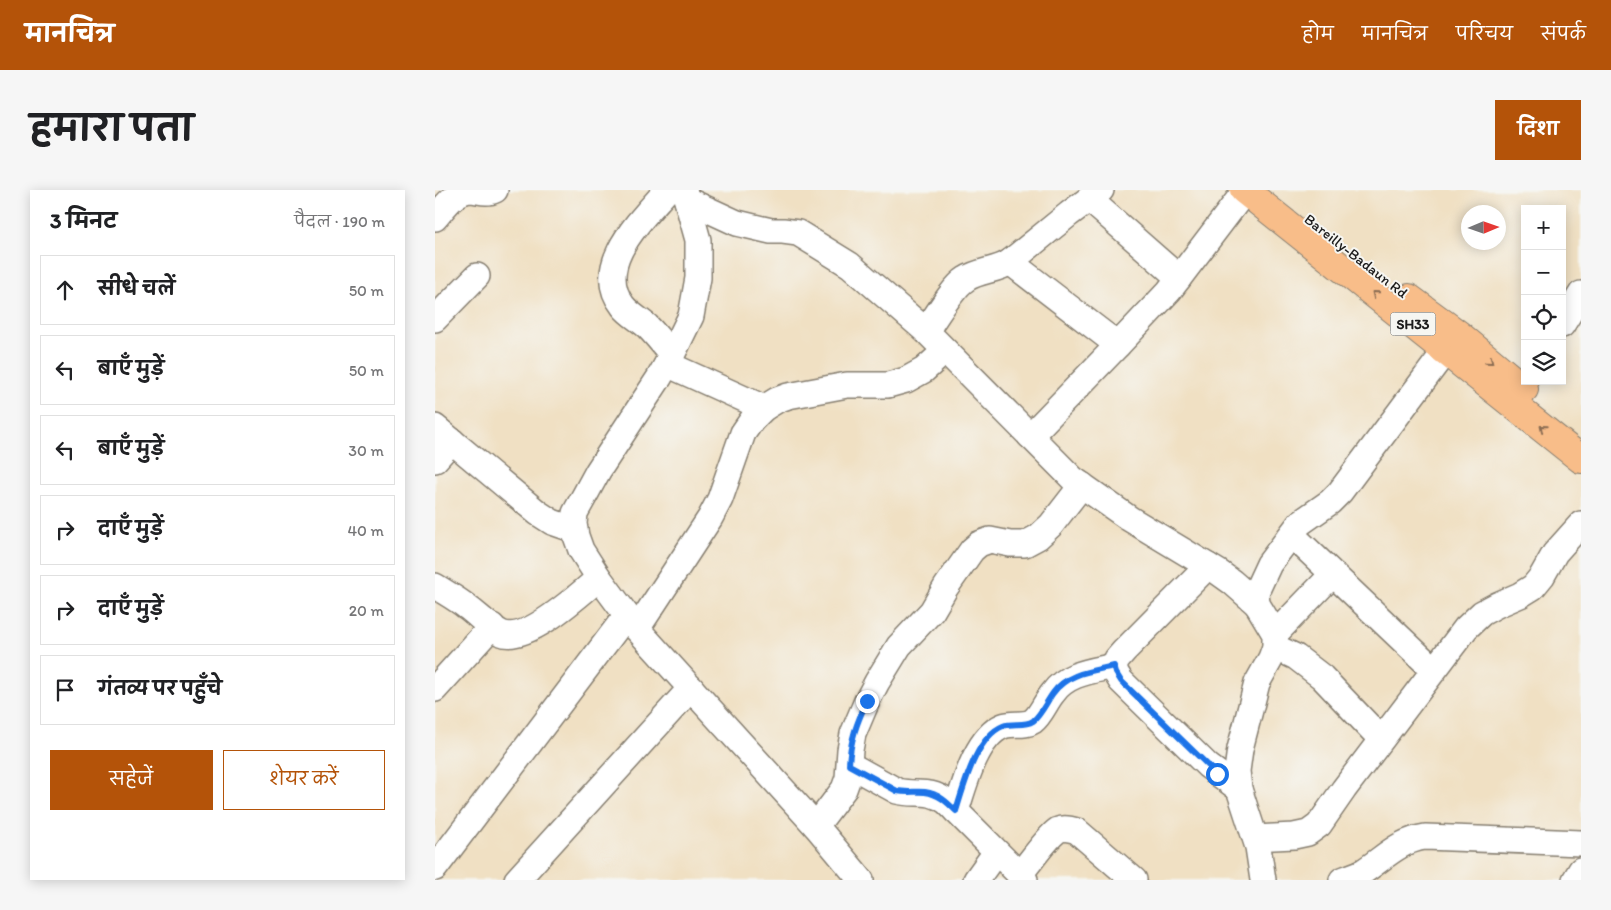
<!DOCTYPE html>
<html lang="hi">
<head>
<meta charset="utf-8">
<style>
  body { margin:0; font-family:Itim,"Playpen Sans Deva",sans-serif; background:#f6f6f6; color:#202124 }
  .controls { position:absolute; right:15px; top:15px; display:grid; overflow:hidden; border-radius:0px; box-shadow:0 2px 12px #0003 }
  .controls button { width:45px; height:45px; display:grid; place-items:center; padding:0; border:0; border-bottom:1px solid #e0e0e0; background:#fff; color:#202124; font:25px sans-serif }
  .compass { position:absolute; left:1026px; top:15px; width:45px; height:45px; border-radius:50%; background:#fff; box-shadow:0 2px 12px #0003; rotate:88deg }
  .stop { position:absolute; width:15px; height:15px; margin:-11px; border:4px solid #1a73e8; border-radius:50%; background:#fff }
  .stop.end { background:#1a73e8; border-color:#fff; box-shadow:0 1px 5px #0008 }
  .list { margin:0; padding:0; list-style:none }
  h2 { display:flex; justify-content:space-between; align-items:center; height:65px; margin:0; padding:0 20px; font-size:21px }
  h2 small { font-size:16px; font-weight:400; color:#757577 }
  .list li { display:grid; grid-template-columns:32px 1fr auto; gap:15px; align-items:center; box-sizing:border-box; height:70px; margin:0 10px 10px; padding:0 10px; border:1px solid #e0e0e0; border-radius:0px }
  .list b { display:block; font-size:19px; white-space:nowrap }
  .list em { font-size:16px; font-style:normal; color:#757577 }
  .actions { display:flex; gap:10px; padding:15px 20px }
  .actions a { flex:1; padding:11px 0; border:1px solid #b45309; border-radius:0px; text-align:center; font-size:18px; color:#b45309 }
  .actions .main { background:#b45309; color:#fff }
  .icon { flex:none; width:28px; height:28px; fill:none; stroke:currentColor; stroke-width:2; stroke-linecap:round; stroke-linejoin:round }
  .map { position:relative; flex:none; width:1146px; height:690px; overflow:hidden; border-radius:0px }
  header { display:flex; align-items:center; gap:30px; box-sizing:border-box; height:70px; padding:0 25px; background:#b45309; color:#fff }
  header strong { font-size:24px }
  nav { display:flex; gap:28px; margin-inline-start:auto; font-size:18px }
  .intro { display:flex; align-items:center; justify-content:space-between; box-sizing:border-box; height:120px; padding:0 30px }
  h1 { margin:0; font-size:35px }
  .button { padding:12px 22px; border-radius:0px; background:#b45309; color:#fff; font-size:18px; font-weight:700 }
  main { display:flex; gap:30px; padding:0 30px }
  aside { flex:1; background:#fff; border-radius:0px; box-shadow:0 2px 12px #0003 }
  .map>svg:first-child { display:block }
  .lines { fill:none; stroke-linecap:round; stroke-linejoin:round }
  .minor-casing { stroke:#867e70; stroke-width:28 }
  .major-casing { stroke:#867e70; stroke-width:30 }
  .minor { stroke:#fff; stroke-width:25 }
  .major { stroke:#f8bd89; stroke-width:28 }
  .oneway { stroke:#8a6c52 }
  .route { stroke:#1a73e8; stroke-width:6 }
  .labels { text-anchor:middle; dominant-baseline:central; stroke-width:4; stroke-linejoin:round; paint-order:stroke }
  .shield { fill:#f6f6f2; stroke:#5d5d5c; stroke-width:1 }
  .shield-label { font-size:14px; font-weight:bold; fill:#1c1c1c }
  .street-label { font-size:15px; fill:#1c1c1c; stroke:#f6f6f2 }
</style>
</head>
<body>
<header>
<strong>मानचित्र</strong>
<nav><a>होम</a><a>मानचित्र</a><a>परिचय</a><a>संपर्क</a></nav>
</header>
<div class="intro"><h1>हमारा पता</h1><a class="button">दिशा</a></div>
<main>
<aside>
<h2>3 मिनट<small>पैदल · 190 m</small></h2>
<ul class="list">
<li><svg class="icon" aria-label="ahead" viewBox="0 0 24 24"><path d="M12 20V5M6 11l6-6 6 6"/></svg><div><b>सीधे चलें</b></div><em>50 m</em></li>
<li><svg class="icon" aria-label="left" viewBox="0 0 24 24"><path d="M17 20v-9H6M10 6l-5 5 5 5"/></svg><div><b>बाएँ मुड़ें</b></div><em>50 m</em></li>
<li><svg class="icon" aria-label="left" viewBox="0 0 24 24"><path d="M17 20v-9H6M10 6l-5 5 5 5"/></svg><div><b>बाएँ मुड़ें</b></div><em>30 m</em></li>
<li><svg class="icon" aria-label="right" viewBox="0 0 24 24"><path d="M7 20v-9h11M14 6l5 5-5 5"/></svg><div><b>दाएँ मुड़ें</b></div><em>40 m</em></li>
<li><svg class="icon" aria-label="right" viewBox="0 0 24 24"><path d="M7 20v-9h11M14 6l5 5-5 5"/></svg><div><b>दाएँ मुड़ें</b></div><em>20 m</em></li>
<li><svg class="icon" aria-label="arrive" viewBox="0 0 24 24"><path d="M6 21V4h12l-3 4 3 4H6"/></svg><div><b>गंतव्य पर पहुँचे</b></div></li>
</ul>
<div class="actions"><a class="main">सहेजें</a><a>शेयर करें</a></div>
</aside>
<div class="map">
<svg width="1146" height="690" viewBox="0 0 1146 690">
  <rect width="100%" height="100%" fill="#f6f6f2"/>
  <filter id="ink" filterUnits="userSpaceOnUse"><feTurbulence type="fractalNoise" baseFrequency=".02" numOctaves="2"/><feDisplacementMap in="SourceGraphic" scale="10" xChannelSelector="R" yChannelSelector="G"/><feConvolveMatrix kernelMatrix="1 2 1 2 8 2 1 2 1" color-interpolation-filters="sRGB"/></filter>
  <filter id="wash" filterUnits="userSpaceOnUse"><feTurbulence type="fractalNoise" baseFrequency=".0096" numOctaves="4" result="noise"/><feDisplacementMap in="SourceGraphic" scale="20" xChannelSelector="R" yChannelSelector="G"/><feGaussianBlur stdDeviation="1.12" result="paint"/><feColorMatrix in="noise" values="0 0 0 0 0 0 0 0 0 0 0 0 0 0 0 0 0 1.4 0 .05"/><feComposite in="paint" operator="in"/></filter>
  <g filter="url(#wash)">
    <rect width="100%" height="100%" fill="#f0e0c3"/>
  </g>
  <g filter="url(#ink)">
    <g class="lines">
      <defs>
        <g id="minor">
          <path d="M232 0C207 29 156 76 188 116 194 124 204 129 212 136 221 145 229 155 237 165"/>
          <polyline points="249,0 263,50 263,88 256,126 237,165 224,188 163,281 150,305 140,323 139,334 141,346 146,360 164,388 202,439 381,636 426,690"/>
          <polyline points="654,9 744,88"/>
          <polyline points="252,10 302,33 336,41 348,41 363,43 415,75 491,141 638,289 695,329 783,382 797,392 822,414"/>
          <path d="M0 28C10 17 20 0 37 0 45 1 52 4 60 0"/>
          <polyline points="575,72 683,155"/>
          <polyline points="0,129 42,86"/>
          <polyline points="1127,135 1146,104"/>
          <path d="M491 141C500 128 518 97 531 89 544 80 562 81 575 72L634 24 666 0"/>
          <polyline points="232,174 329,218"/>
          <polyline points="0,237 103,323 117,332 140,340"/>
          <polyline points="595,246 683,155 734,101 810,1"/>
          <polyline points="0,270 17,251"/>
          <polyline points="857,345 998,479"/>
          <polyline points="773,376 689,461 682,469 679,476 681,483 686,491 773,576 804,599"/>
          <path d="M0 396C11 403 22 409 32 417 43 425 54 437 66 443 91 454 145 404 164 388"/>
          <polyline points="202,439 275,328 285,309 308,243 317,230 329,218 342,210 353,206 412,195 453,195 471,190 489,180 510,161"/>
          <polyline points="840,444 898,384"/>
          <polyline points="840,457 861,467 887,487 946,549"/>
          <polyline points="0,499 57,436"/>
          <path d="M415 575 462 601C482 606 493 598 512 612L590 690"/>
          <path d="M521 621C529 596 541 547 568 536 578 532 589 537 598 531 606 525 611 511 618 503 632 483 657 481 679 476"/>
          <polyline points="381,636 409,599 413,588 415,560 418,544 432,511 442,492 464,456 497,421 511,397 537,360 544,354 555,350 575,354 590,354 603,347 616,335 647,295"/>
          <polyline points="821,648 859,646 873,643 884,635 909,599 1031,438 1047,423 1062,415 1085,405 1098,397 1107,386 1120,363 1146,334"/>
          <polyline points="0,678 191,426"/>
          <path d="M584 685C594 674 612 647 623 640 629 637 636 639 642 641L699 690"/>
          <polyline points="82,690 256,498"/>
          <polyline points="541,690 561,662"/>
          <polyline points="828,690 823,657 804,599 802,581 805,559 822,493 836,468 840,457 840,444 822,414 821,402 834,374 865,333 895,312 905,302 1023,144"/>
          <path d="M907 690C914 687 922 685 929 681 950 667 964 651 990 647L1146 653"/>
          <polyline points="1140,690 1146,680"/>
        </g>
        <g id="major">
          <polyline points="809,0 1146,269"/>
          <polyline points="974,108 1023,144 1089,199"/>
        </g>
      </defs>
      <use href="#minor" class="minor-casing"/>
      <use href="#major" class="major-casing"/>
      <use href="#minor" class="minor"/>
      <use href="#major" class="major"/>
    </g>
    <defs><path id="oneway-chevron" d="M-2-3.5L2.5 0L-2 3.5" fill="none" stroke-width="1.6" stroke-linecap="round" stroke-linejoin="round" transform="scale(1.25)"/></defs>
    <g class="oneway">
      <use href="#oneway-chevron" transform="translate(940 104) rotate(-141)"/>
      <use href="#oneway-chevron" transform="translate(1055 171) rotate(39)"/>
      <use href="#oneway-chevron" transform="translate(1108 238) rotate(-141)"/>
    </g>
  </g>
  <g class="lines" filter="url(#ink)">
    <path class="route" d="M432 511C422 532 415 551 414 575L462 601C472 603 481 601 490 602 504 604 512 612 521 621 529 596 541 547 568 536 578 532 589 537 598 531 606 525 612 511 618 503 632 483 657 481 679 476L681 483 686 491 782 584"/>
  </g>
  <g class="labels">
    <rect class="shield" x="955.5" y="122.5" width="45" height="23" rx="4"/>
    <g class="shield-label">
      <text x="978" y="134">SH33</text>
    </g>
    <g class="street-label">
      <text transform="translate(921 66) rotate(38)">Bareilly-Badaun Rd</text>
    </g>
  </g>
</svg>
<div class="controls">
<button>+</button>
<button>−</button>
<button><svg class="icon" aria-label="locate" viewBox="0 0 24 24"><circle cx="12" cy="12" r="6"/><path d="M12 2v4M12 18v4M2 12h4M18 12h4"/></svg></button>
<button><svg class="icon" aria-label="layers" viewBox="0 0 24 24"><path d="M12 4l9 5-9 5-9-5zM3 14l9 5 9-5"/></svg></button>
</div>
<svg class="compass" viewBox="-18 -18 36 36"><path d="M0-13l5 13h-10z" fill="#e53935"/><path d="M0 13l5-13h-10z" fill="#757577"/></svg>
<div class="stop" style="left:782px;top:584px"></div>
<div class="stop end" style="left:432px;top:511px"></div>
</div>
</main>
</body>
</html>
